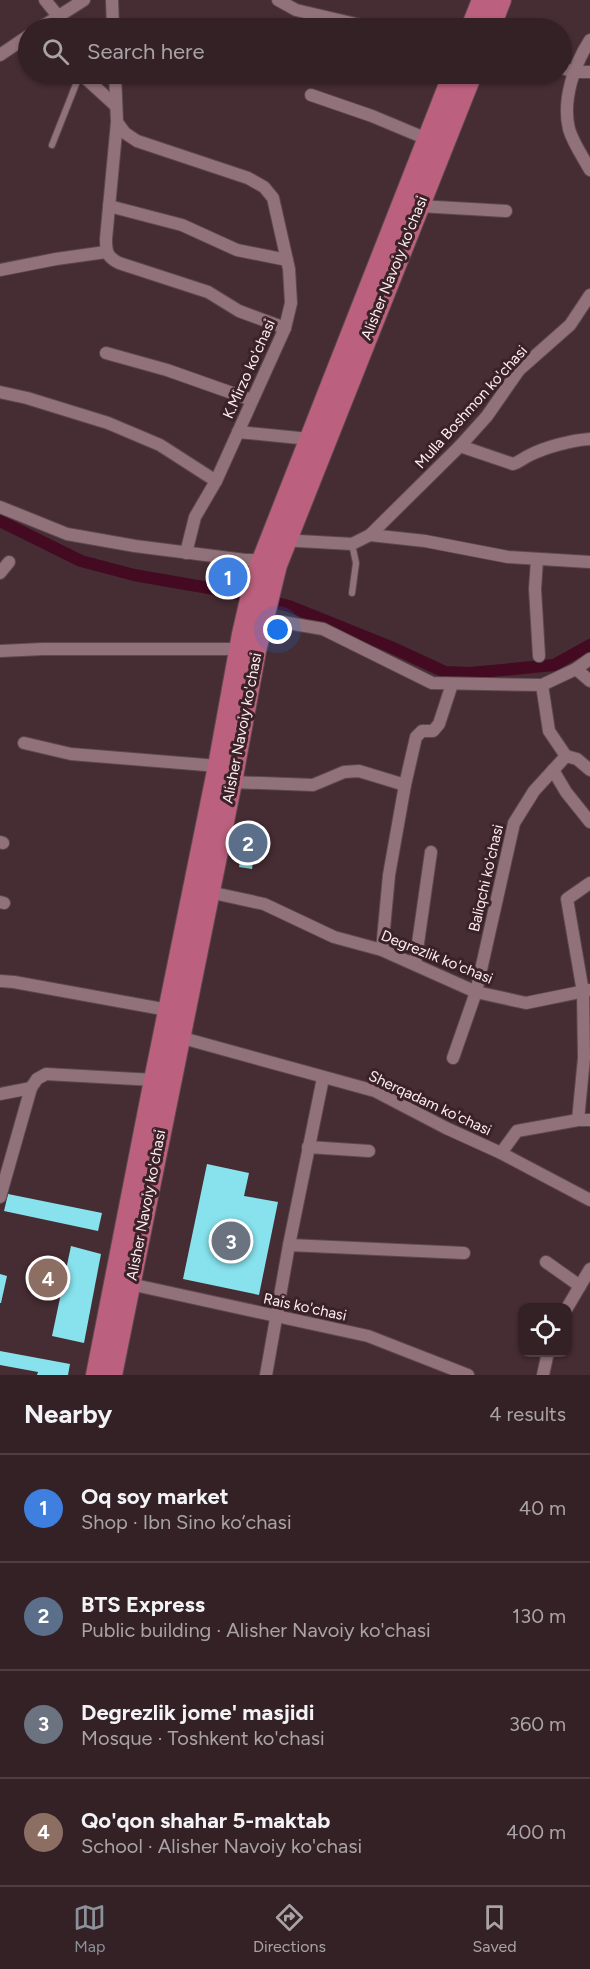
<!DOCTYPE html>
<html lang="en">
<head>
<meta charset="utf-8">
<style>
  body { margin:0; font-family:Figtree,sans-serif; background:#3c292e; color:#f1f3f6 }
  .controls { position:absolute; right:18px; bottom:18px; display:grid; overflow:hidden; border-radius:12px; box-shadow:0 2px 4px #0004 }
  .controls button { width:54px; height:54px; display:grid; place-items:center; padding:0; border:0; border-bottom:2px solid #4e3e43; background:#342126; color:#f1f3f6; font:30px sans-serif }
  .you { position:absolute; left:278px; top:630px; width:21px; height:21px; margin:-15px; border:4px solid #fff; border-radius:50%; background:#1a73e8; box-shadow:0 0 0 9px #1a73e833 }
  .badge { display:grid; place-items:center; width:39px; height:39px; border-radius:50%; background:#8c9099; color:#fff; font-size:20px; font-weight:700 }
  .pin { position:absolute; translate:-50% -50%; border:3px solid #fff; box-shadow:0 2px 6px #0006 }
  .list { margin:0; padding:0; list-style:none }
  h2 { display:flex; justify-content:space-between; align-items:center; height:78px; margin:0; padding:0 24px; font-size:26px }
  h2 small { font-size:20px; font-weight:400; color:#a9a3a7 }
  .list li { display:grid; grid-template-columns:39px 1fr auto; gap:18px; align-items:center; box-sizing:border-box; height:108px; padding:0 24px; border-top:2px solid #4e3e43 }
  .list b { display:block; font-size:22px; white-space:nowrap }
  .list p { margin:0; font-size:20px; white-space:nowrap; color:#a9a3a7 }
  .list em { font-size:20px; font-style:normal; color:#a9a3a7 }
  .icon { flex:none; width:33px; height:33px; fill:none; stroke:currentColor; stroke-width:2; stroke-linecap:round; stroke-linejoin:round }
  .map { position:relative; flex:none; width:590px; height:1375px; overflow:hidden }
  .search { position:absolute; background:#342126; box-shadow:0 2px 4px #0004; left:18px; right:18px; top:18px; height:66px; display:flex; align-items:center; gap:15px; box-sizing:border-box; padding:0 21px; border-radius:33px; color:#a9a3a7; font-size:22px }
  .sheet { height:510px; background:#342126 }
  nav { display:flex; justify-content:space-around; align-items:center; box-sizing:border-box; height:84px; border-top:2px solid #4e3e43; background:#342126; font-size:16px; color:#a9a3a7 }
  nav a { display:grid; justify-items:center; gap:3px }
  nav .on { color:#8c9099 }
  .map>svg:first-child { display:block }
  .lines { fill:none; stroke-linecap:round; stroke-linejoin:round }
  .canal { stroke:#430a21; stroke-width:12 }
  .building { fill:#87e2ed }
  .lane-casing { stroke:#5d484f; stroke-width:8 }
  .street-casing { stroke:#5d484f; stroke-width:14 }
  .primary-casing { stroke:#5d484f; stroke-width:22 }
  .lane { stroke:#92727a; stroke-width:6 }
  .street { stroke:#92727a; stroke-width:12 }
  .primary { stroke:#bb607e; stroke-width:20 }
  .labels { text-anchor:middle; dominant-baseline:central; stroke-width:6; stroke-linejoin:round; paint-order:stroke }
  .street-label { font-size:15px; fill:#fdeef2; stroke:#3b2229 }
</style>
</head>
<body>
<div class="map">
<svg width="590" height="1375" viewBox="0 0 590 1375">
  <rect width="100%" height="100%" fill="#462c33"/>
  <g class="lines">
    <polyline class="canal" points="0,521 81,561 134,575 220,590 289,606 391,647 445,672 470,673 554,665 590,645"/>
  </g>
  <g class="building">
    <polygon points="244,838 256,840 252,869 239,867"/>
    <polygon points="207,1164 249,1173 244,1196 278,1202 259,1295 183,1279"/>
    <polygon points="8,1194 102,1213 98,1231 4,1211"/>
    <polygon points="71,1246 101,1254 84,1343 52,1336"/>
    <polygon points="0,1274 7,1276 1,1303 0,1303"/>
    <polygon points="0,1351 70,1364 68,1375 37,1375 38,1372 0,1365"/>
  </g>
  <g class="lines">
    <defs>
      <g id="lane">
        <polyline points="52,145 80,74"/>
        <polyline points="352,544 356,563 352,593"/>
      </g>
      <g id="street">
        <polyline points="45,0 58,16"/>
        <polyline points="112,0 113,28"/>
        <polyline points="278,0 296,10 373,28"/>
        <polyline points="113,26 129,28"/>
        <polyline points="40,28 84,0"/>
        <path d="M590 40C574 65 562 100 569 129 573 143 583 157 590 170"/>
        <polyline points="0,55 28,36"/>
        <polyline points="562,68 575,72 590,72"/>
        <polyline points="81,74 116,106"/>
        <polyline points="115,74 117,122 125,133 137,141 248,178 264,187 273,198 289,269 291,303 285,328 216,481 195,517 186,553"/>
        <polyline points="311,95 372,116 427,139"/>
        <path d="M117 122 106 239C106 252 107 257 119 263L208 292 239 311 285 328"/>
        <polyline points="109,206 182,225 237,250 287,260"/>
        <polyline points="419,206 506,211"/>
        <polyline points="0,270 56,259 106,252"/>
        <polyline points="106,353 167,370 252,400"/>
        <polyline points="0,392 27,398 108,423 160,445 216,481"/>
        <polyline points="238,432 309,439"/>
        <path d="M460 446 513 464C520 462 523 458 530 455 546 447 572 440 590 439"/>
        <polyline points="0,507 67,534 135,546 245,560 262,560 267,562"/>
        <polyline points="370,535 460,446 487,416 519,370 570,325 590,295"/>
        <polyline points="281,540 352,544 370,535 425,541 508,557 590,562"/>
        <polyline points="537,560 535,589 539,656"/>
        <polyline points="0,573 9,562"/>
        <polyline points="263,621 282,622 323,629 432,683 542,685 576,669 590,659"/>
        <polyline points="0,651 43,649 239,649"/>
        <polyline points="576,669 590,681"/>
        <polyline points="24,743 71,754 218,766"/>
        <polyline points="566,756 577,759 590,770"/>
        <polyline points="553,770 566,792 590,822"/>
        <polyline points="232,782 313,785 344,772 359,771 405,785 416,737 422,731 433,731 439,724 452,684"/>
        <polyline points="0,842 3,843"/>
        <polyline points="209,892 264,904 334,937 382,950 476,992 526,1003 590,990"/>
        <polyline points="0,902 4,903"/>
        <polyline points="382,950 389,875 405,785"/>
        <polyline points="415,964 431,852"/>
        <polyline points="0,981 14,982 168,1010"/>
        <polyline points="179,1037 375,1091 446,1128 501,1153 590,1200"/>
        <polyline points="453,1058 476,992 514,823 534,791 566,756 549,731 542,685"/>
        <polyline points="0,1094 31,1088"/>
        <polyline points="578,1120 584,1058 583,992 567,899 590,883"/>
        <polyline points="308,1147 369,1151"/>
        <polyline points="501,1153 517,1131 578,1120 590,1120"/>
        <polyline points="0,1197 31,1088 37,1079 46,1074 154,1080"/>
        <polyline points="289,1245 464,1253"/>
        <polyline points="546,1262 580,1286"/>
        <polyline points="130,1284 368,1336 468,1375"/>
        <polyline points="567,1308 590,1269"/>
        <polyline points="266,1375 289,1245 323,1078"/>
        <polyline points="543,1375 548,1352"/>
      </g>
      <g id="primary">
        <polyline points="471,28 482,0"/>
        <polyline points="490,28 501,0"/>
        <polyline points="96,1375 154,1080 218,766 242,634 255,578 453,74"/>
        <polyline points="112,1375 232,782 256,651 277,565 472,74"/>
      </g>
    </defs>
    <use href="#lane" class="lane-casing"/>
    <use href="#street" class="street-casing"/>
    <use href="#primary" class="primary-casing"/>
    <use href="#lane" class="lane"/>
    <use href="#street" class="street"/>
    <use href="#primary" class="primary"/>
  </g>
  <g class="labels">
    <g class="street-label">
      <text transform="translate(394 268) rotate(-68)">Alisher Navoiy ko'chasi</text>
      <text transform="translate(249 369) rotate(-66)">K.Mirzo ko'chasi</text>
      <text transform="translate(471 407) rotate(-48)">Mulla Boshmon ko'chasi</text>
      <text transform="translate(242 728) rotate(-79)">Alisher Navoiy ko'chasi</text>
      <text transform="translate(486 878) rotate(-77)">Baliqchi ko'chasi</text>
      <text transform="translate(437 957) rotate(22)">Degrezlik ko'chasi</text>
      <text transform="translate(430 1103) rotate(25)">Sherqadam ko'chasi</text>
      <text transform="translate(146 1205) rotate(-79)">Alisher Navoiy ko'chasi</text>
      <text transform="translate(305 1307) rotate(12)">Rais ko'chasi</text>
    </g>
  </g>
</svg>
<div class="controls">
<button><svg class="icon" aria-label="locate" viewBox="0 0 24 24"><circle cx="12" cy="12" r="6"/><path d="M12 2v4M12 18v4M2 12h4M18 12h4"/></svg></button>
</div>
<div class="you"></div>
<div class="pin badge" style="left:228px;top:577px;background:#3f7fe0">1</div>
<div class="pin badge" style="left:248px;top:843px;background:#5c6f8a">2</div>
<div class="pin badge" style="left:231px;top:1241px;background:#6b7280">3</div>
<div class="pin badge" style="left:48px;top:1278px;background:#8d6e63">4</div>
<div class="search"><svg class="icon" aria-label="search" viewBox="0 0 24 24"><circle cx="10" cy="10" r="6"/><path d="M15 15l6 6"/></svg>Search here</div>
</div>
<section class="sheet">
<h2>Nearby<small>4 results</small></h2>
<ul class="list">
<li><span class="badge" style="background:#3f7fe0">1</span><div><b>Oq soy market</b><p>Shop · Ibn Sino ko‘chasi</p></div><em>40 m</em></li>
<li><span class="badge" style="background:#5c6f8a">2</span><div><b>BTS Express</b><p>Public building · Alisher Navoiy ko'chasi</p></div><em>130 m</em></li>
<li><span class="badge" style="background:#6b7280">3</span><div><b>Degrezlik jome' masjidi</b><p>Mosque · Toshkent ko'chasi</p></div><em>360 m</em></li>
<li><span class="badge" style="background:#8d6e63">4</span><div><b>Qo'qon shahar 5-maktab</b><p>School · Alisher Navoiy ko'chasi</p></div><em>400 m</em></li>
</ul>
</section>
<nav>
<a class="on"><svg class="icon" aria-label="map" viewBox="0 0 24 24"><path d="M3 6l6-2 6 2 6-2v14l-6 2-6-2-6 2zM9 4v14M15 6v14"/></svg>Map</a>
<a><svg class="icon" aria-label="directions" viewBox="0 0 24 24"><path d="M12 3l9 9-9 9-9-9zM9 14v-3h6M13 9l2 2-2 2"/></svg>Directions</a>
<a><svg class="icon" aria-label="saved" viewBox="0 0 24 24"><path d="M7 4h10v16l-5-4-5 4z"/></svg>Saved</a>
</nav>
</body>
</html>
